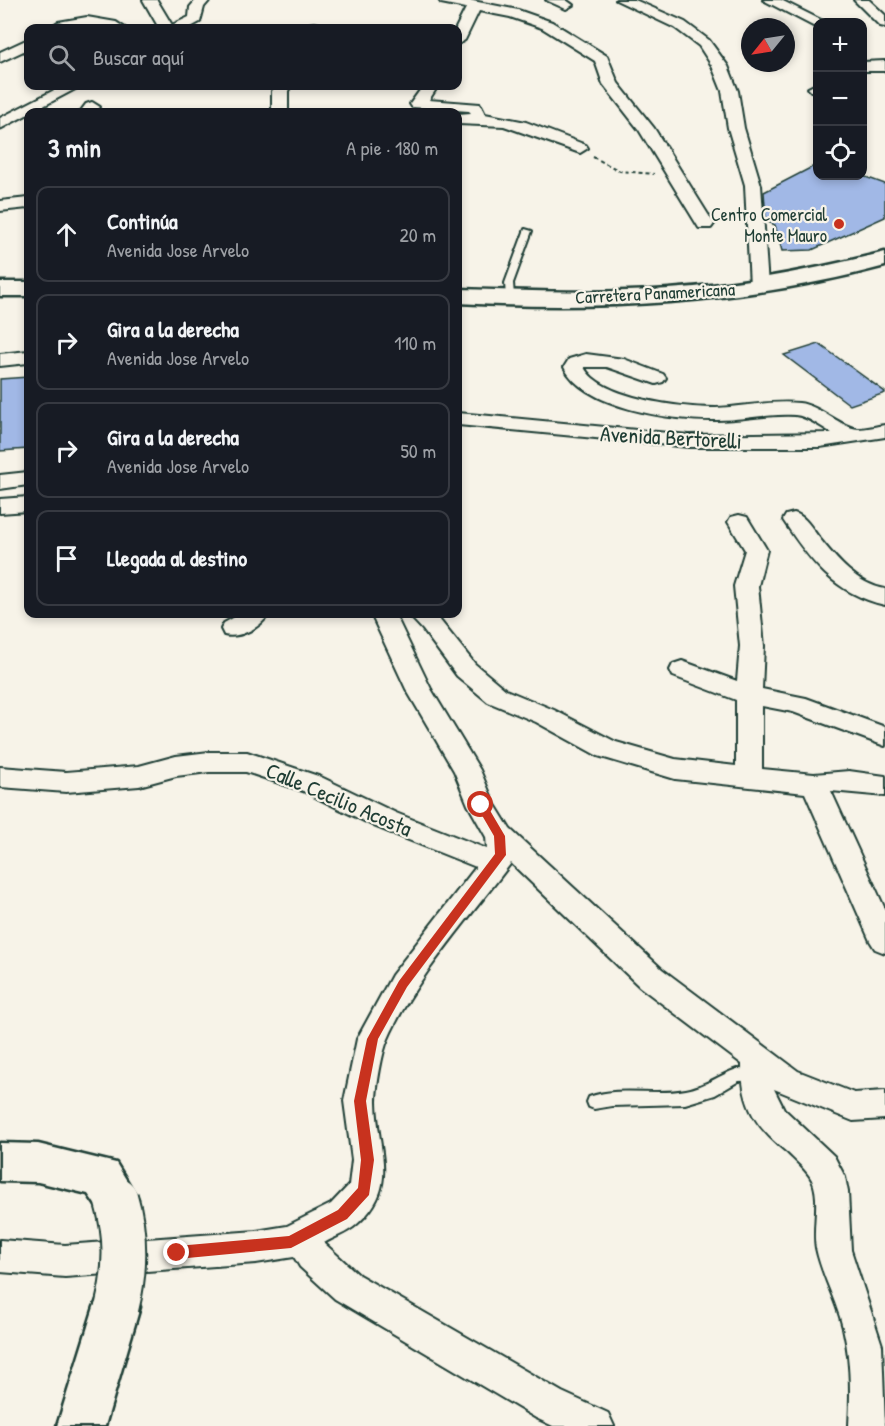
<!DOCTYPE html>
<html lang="es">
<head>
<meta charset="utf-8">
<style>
  body { margin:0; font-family:"Patrick Hand",sans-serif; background:#20242c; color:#f1f3f6 }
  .controls { position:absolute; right:18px; top:18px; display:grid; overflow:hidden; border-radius:12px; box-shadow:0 3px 9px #0003 }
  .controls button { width:54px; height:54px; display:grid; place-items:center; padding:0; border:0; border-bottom:2px solid #363941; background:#171b24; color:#f1f3f6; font:30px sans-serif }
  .compass { position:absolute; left:741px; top:18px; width:54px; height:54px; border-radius:50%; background:#171b24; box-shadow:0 3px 9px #0003; rotate:240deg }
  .stop { position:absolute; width:18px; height:18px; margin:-14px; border:4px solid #c8321e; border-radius:50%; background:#fff }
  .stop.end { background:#c8321e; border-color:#fff; box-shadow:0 2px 6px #0008 }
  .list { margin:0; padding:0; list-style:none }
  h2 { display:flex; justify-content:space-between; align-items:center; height:78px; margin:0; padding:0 24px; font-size:26px }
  h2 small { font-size:20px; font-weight:400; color:#9ea1a6 }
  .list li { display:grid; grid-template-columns:39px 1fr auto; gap:18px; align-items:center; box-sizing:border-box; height:96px; margin:0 12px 12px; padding:0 12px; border:2px solid #363941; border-radius:12px }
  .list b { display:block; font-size:22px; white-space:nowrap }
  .list p { margin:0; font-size:20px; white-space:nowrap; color:#9ea1a6 }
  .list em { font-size:20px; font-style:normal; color:#9ea1a6 }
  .icon { flex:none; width:33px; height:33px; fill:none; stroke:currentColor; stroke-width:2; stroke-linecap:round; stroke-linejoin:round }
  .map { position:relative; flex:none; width:885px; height:1426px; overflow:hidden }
  .search { position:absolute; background:#171b24; box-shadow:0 3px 9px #0003; left:24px; top:24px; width:438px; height:66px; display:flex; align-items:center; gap:15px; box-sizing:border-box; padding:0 21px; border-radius:12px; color:#9ea1a6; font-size:22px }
  .panel { position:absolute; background:#171b24; box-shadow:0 3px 9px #0003; left:24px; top:108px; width:438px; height:510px; border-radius:12px }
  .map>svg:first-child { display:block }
  .building { fill:#a1b8e6; stroke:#1f3d34; stroke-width:1.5 }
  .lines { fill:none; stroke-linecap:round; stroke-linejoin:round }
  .lane-casing { stroke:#1f3d34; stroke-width:4 }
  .street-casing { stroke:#1f3d34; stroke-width:4 }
  .secondary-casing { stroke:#1f3d34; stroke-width:5 }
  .primary-casing { stroke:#1f3d34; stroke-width:5 }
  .path { stroke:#1f3d34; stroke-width:2; stroke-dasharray:4 3; stroke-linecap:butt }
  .lane { fill:#f7f3e8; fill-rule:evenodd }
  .street { fill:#f7f3e8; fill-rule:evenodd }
  .secondary { fill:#f7f3e8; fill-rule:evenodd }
  .primary { fill:#f7f3e8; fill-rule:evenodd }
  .secondary-bridge-casing { stroke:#1f3d34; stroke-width:47; stroke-linecap:butt }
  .secondary-bridge { stroke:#f7f3e8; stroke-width:43 }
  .route { fill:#c8321e }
  .poi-dot { fill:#c8321e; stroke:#f7f3e8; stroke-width:2 }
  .labels { text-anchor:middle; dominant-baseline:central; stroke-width:4.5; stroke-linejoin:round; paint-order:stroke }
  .far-poi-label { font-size:18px; fill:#1f3d34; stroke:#f7f3e8; text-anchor:end }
  .far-street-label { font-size:18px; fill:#1f3d34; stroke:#f7f3e8 }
  .street-label { font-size:22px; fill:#1f3d34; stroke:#f7f3e8 }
</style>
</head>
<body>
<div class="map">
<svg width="885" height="1426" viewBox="0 0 885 1426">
  <rect width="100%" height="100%" fill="#f7f3e8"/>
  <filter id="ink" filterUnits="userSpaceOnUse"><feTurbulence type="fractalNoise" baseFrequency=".0167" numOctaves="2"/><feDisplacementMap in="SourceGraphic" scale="12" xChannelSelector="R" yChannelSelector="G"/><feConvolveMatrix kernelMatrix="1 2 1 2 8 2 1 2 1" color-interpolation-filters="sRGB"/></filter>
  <g filter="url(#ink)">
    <g class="building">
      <polygon points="818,164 818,176 863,176 885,184 885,217 812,250 782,251 775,225 766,221 764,192"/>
      <polygon points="819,344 885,392 885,393 850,405 784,355"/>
      <polygon points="28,377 28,449 0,451 0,379"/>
    </g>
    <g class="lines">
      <defs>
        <g id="lane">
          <polygon points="525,229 532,231 513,283 514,297 510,300 506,297 505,283"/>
          <path d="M737 1069 762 1070 764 1075 762 1080 739 1081 715 1095 685 1104 612 1106 594 1109 589 1107 587 1102 589 1097C620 1086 654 1096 686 1090 705 1087 719 1075 737 1069Z"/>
        </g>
        <g id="street">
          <polygon points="143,0 157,0 172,25 189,17 190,7 196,0 210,0 204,7 200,22 189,28 159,28"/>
          <polygon points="439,0 468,0 518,10 552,22 607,56 618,83 654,128 714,224 711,228 699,228 639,130 603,84 595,61 542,28 510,17 479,11 465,40 458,44 456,28 466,8 441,3"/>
          <polygon points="546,0 566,0 573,5 566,9"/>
          <polygon points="616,0 635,0 685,22 709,40 728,66 738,91 744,128 761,185 768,286 766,290 752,290 750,286 745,185 728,128 722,91 712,66 699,46 675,28"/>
          <polygon points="763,0 781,0 825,22 818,22 818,27 813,26"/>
          <polygon points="854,0 869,0 885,15 885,27 880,26"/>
          <polygon points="87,17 116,22 125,28 87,26 49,28 58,22"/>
          <polygon points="314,23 319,24 322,28 308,28 309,24"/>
          <polygon points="28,39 28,49 0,62 0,52"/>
          <polygon points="885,61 885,71 862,71 862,62"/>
          <polygon points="818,83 818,92 811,91 808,88"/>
          <polygon points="62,86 81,86 0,129 0,118"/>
          <polygon points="276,86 291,86 288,91 288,112 272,112 272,91"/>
          <polygon points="423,86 438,86 429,100 480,104 485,114 526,122 586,145 588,148 580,153 504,126 458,124 458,114 471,113 469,111 412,107 410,104"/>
          <polygon points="92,102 100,107 96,112 80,112 86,104"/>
          <polygon points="28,198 28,208 0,211 0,201"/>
          <polygon points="28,351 28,363 0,366 0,354"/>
          <path d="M586 354 624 359 663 374 666 378 663 382 656 384 607 367H584C600 399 683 408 716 408 743 407 772 400 799 403 819 405 842 428 858 429 866 429 877 426 885 425V437L820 447H689L458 425V413L689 435 832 433C821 427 808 416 795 415 770 413 743 420 717 420 674 421 585 409 564 367L569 359Z"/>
          <polygon points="28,472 28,485 0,489 0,475"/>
          <polygon points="28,497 28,511 0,513 0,499"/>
          <path d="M794 513C806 516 812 529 820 539 837 560 857 584 885 589V605C835 594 810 561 783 520L786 515Z"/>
          <polygon points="739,515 747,517 767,550 758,586 764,646 762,689 806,698 885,727 885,746 793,712 762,706 762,769 814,774 849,771 885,776 885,796 831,791 885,909 885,953 875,949 870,941 805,793 675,779 598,756 536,722 488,702 457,676 423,630 408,614 435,614 475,664 506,690 554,710 616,742 675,759 736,766 736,700 673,676 670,670 673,664 682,661 737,681 740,646 734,586 745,550 728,522 731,517"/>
          <path d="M240 614H269C261 627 240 639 224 635L221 629 224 623Z"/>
          <path d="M371 614H395L431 689 480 770 494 803 510 829 662 969 798 1071 854 1093 885 1091V1119L853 1121 774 1089 784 1109 834 1156 845 1177 848 1192 851 1250 882 1345 885 1426H849C851 1389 851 1353 840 1317 833 1294 821 1272 816 1248 812 1227 821 1200 812 1180 807 1170 796 1161 788 1153 756 1127 742 1107 742 1064L640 987 511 863C472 915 413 981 388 1039 382 1052 376 1088 376 1102 377 1151 401 1187 356 1225 347 1233 334 1237 324 1243L359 1275 562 1392 608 1413 614 1426H553L536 1418 335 1299 300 1267 294 1257 256 1263 65 1277 0 1272V1240L65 1245 256 1231 287 1226 331 1204 349 1185 352 1160 344 1101 357 1039 392 975 476 867 376 827 303 791 246 772H209L176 776 139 786 66 792 0 787V767L66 772 139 766 176 756 209 752H247L321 777 396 813 487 849 486 837 468 805 454 771 406 689Z"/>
        </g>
        <g id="secondary">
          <polygon points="0,1143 38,1144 116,1163 138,1199 131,1213 116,1219 101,1213 88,1194 38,1182 0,1181"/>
          <polygon points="117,1285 133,1291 140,1307 105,1426 57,1426 94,1307 101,1291"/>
        </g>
        <g id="primary">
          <path d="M885 252V266C744 304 602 311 458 303V289C528 291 599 294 669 289 742 284 813 270 885 252Z"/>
          <rect x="0" y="282" width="28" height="14"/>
        </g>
      </defs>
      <use href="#lane" class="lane-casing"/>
      <use href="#street" class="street-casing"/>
      <use href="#secondary" class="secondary-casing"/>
      <use href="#primary" class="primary-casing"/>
      <polyline class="path" points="593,157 620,171 654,174"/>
      <use href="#lane" class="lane"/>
      <use href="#street" class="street"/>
      <use href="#secondary" class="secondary"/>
      <use href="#primary" class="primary"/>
      <defs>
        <path id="secondary-bridge" d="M116 1199C127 1236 126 1270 117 1307"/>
      </defs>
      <use href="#secondary-bridge" class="secondary-bridge-casing"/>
      <use href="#secondary-bridge" class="secondary-bridge"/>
    </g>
  </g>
  <polygon class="route" points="481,801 485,802 505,836 506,855 407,987 378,1039 366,1101 374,1160 369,1195 347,1219 291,1248 177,1259 173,1257 171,1253 177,1246 289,1236 338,1210 358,1188 361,1160 354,1101 367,1039 399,981 495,854 494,836 476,805"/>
  <circle class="poi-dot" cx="839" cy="224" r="6"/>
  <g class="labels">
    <g class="far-poi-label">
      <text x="827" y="214">Centro Comercial<tspan x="827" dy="21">Monte Mauro</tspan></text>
    </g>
    <g class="far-street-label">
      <text transform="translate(655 293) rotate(-3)">Carretera Panamericana</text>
    </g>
    <g class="street-label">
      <text transform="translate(671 437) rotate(3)">Avenida Bertorelli</text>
      <text transform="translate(339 799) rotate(23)">Calle Cecilio Acosta</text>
    </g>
  </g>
</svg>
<div class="controls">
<button>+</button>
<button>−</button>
<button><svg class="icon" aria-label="locate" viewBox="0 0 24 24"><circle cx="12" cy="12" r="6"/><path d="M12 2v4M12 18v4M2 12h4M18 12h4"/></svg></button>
</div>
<svg class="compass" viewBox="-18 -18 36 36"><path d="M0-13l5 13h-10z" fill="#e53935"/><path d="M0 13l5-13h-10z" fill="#9ea1a6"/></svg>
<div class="stop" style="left:481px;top:805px"></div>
<div class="stop end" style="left:177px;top:1253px"></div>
<div class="search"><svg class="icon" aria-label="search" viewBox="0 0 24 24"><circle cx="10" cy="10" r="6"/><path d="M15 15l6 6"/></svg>Buscar aquí</div>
<section class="panel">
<h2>3 min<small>A pie · 180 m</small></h2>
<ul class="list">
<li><svg class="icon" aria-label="ahead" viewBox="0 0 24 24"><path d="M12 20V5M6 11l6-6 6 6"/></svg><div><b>Continúa</b><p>Avenida Jose Arvelo</p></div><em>20 m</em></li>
<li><svg class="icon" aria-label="right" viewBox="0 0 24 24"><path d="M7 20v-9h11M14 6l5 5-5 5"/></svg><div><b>Gira a la derecha</b><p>Avenida Jose Arvelo</p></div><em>110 m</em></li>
<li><svg class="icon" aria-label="right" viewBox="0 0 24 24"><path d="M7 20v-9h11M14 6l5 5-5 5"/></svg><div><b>Gira a la derecha</b><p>Avenida Jose Arvelo</p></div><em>50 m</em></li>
<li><svg class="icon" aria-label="arrive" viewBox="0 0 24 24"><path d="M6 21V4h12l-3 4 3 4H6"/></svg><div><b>Llegada al destino</b></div></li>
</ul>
</section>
</div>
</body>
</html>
